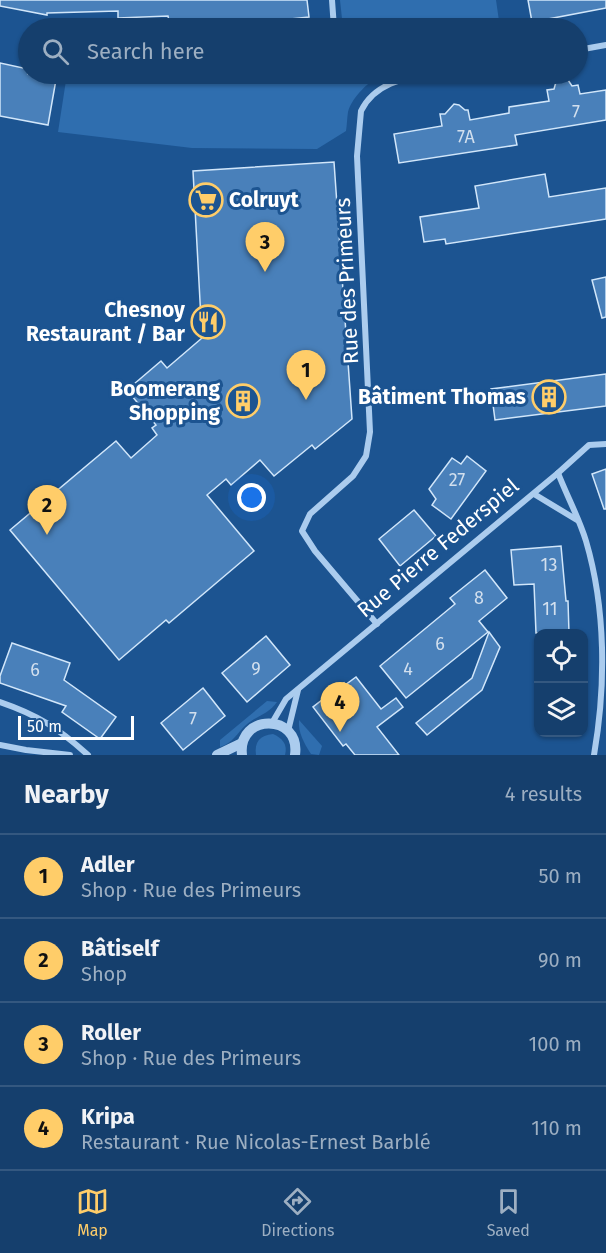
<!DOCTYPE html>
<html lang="en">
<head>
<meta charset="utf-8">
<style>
  body { margin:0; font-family:"Fira Sans",sans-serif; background:#1e4672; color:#f1f3f6 }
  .controls { position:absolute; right:18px; bottom:18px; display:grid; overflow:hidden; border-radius:12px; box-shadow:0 2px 4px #0004 }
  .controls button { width:54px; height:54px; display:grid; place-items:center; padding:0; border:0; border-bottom:2px solid #345880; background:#153f6d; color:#f1f3f6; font:30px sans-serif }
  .scale { position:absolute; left:18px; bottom:15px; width:116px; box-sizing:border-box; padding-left:6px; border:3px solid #fff; border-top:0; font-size:16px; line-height:21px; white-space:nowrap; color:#fff; -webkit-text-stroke:4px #1c5491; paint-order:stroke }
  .you { position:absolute; left:252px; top:498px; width:21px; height:21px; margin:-15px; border:4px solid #fff; border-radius:50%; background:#1a73e8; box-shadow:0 0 0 9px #1a73e833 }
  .badge { display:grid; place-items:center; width:39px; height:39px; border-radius:50%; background:#ffcd69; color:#111; font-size:20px; font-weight:700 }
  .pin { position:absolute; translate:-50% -50px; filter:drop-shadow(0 2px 3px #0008) }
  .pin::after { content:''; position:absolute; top:32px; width:21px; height:18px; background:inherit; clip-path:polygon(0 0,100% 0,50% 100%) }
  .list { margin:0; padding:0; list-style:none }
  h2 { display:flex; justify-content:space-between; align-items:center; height:78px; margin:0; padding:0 24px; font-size:26px }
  h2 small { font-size:20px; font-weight:400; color:#9dafc2 }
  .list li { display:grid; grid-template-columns:39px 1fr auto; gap:18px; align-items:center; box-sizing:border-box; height:84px; padding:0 24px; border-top:2px solid #345880 }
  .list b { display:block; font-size:22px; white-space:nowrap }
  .list p { margin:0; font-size:20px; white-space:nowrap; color:#9dafc2 }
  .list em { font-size:20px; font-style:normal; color:#9dafc2 }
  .icon { flex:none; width:33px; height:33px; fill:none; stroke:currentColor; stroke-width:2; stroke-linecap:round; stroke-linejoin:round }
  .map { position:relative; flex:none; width:606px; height:755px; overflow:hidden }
  .search { position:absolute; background:#153f6d; box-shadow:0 2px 4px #0004; left:18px; right:18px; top:18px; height:66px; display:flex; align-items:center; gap:15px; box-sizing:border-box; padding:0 21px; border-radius:33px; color:#9dafc2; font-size:22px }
  .sheet { height:414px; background:#153f6d }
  nav { display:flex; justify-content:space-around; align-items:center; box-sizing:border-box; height:84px; border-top:2px solid #345880; background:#153f6d; font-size:16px; color:#9dafc2 }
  nav a { display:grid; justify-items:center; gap:3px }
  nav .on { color:#ffcd69 }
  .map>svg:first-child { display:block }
  .green { fill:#2f6eaf }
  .building { fill:#4980ba; stroke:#d1e6fa; stroke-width:1.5 }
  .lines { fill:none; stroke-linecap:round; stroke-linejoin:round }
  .minor { stroke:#abccee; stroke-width:6 }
  .tertiary { stroke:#abccee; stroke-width:10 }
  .labels { text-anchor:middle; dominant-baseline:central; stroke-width:6; stroke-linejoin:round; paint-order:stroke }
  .number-label { font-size:18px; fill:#d2dfee }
  .poi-label { font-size:21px; font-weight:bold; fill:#fff; stroke:#1c5491; text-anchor:end }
  .street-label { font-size:21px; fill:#fff; stroke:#1c5491 }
</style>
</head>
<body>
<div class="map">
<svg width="606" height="755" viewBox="0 0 606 755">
  <rect width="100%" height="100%" fill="#1c5491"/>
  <g class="green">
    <polygon points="340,0 496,0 500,28 343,28"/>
    <path d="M67 74H383C370 80 352 97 348 112 347 118 347 125 346 131L317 149 192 148 58 132Z"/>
    <path d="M267 701 277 702C269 714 256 716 246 725 237 733 233 743 220 747V740Z"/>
    <path d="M299 720 322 746 319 755 311 754C304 743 298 733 299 720Z"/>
    <path d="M273 734C282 738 288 744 285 755H256C254 742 260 735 273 734Z"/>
  </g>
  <g class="building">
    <polygon points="0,0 307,0 309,17 281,20 169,21 168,16 118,18 118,11 47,13 47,15 0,6"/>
    <polygon points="528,0 606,0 606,8 532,22"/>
    <polygon points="0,63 28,69 28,74 57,74 48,125 0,116"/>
    <polygon points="561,78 568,80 572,86 578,85 580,94 606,90 606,120 515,135 517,145 399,163 394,134 442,126 440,114 445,114 454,104 459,105 465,110 468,110 470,120 509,113 509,107 549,101 547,90 554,89 556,82"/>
    <polygon points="334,162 352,419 315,449 312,445 274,476 260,460 231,485 226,479 207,495 254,551 169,623 166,620 119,660 10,530 116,441 131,458 157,435 152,428 156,425 127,390 161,361 167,368 202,338 193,171"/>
    <polygon points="545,174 549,197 606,188 606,219 446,244 445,239 424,242 420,217 479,208 475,186"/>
    <polygon points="606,277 606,317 602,318 592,280"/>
    <polygon points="606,374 606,406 495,420 491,389"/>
    <polygon points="467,456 486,471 451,519 432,505 436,499 429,489 452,458 461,464"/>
    <polygon points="606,469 606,509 604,509 592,474"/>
    <polygon points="414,510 436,536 400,566 379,539"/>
    <polygon points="561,546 566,601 568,601 569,633 536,633 534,584 514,585 511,550"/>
    <polygon points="485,570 507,598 479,621 488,632 406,698 380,666 455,604 450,598"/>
    <polygon points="489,632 500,647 482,690 427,735 416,723 472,678"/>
    <polygon points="266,636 290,665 247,702 222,673"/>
    <polygon points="12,643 70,663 64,680 116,717 100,739 62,712 66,706 0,683 0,676"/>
    <polygon points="356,677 381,709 396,698 403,707 377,727 399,755 355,755 346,744 343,746 313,707 344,683 345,685"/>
    <polygon points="203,688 225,716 183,750 161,723"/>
  </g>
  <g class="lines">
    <g class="minor">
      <polyline points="332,0 334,28"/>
      <polyline points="578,50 606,45"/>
      <path d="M558 473C567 496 579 518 586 541 606 609 606 686 594 755"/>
      <polyline points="534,494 577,520"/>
      <path d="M377 624 315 551 302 531 310 514 353 476 366 456 370 432 357 156 361 111C374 84 403 78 430 74"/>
      <path d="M0 702C38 715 58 728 88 755"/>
      <polyline points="272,723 286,699 558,473 589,445 606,444"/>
      <polyline points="288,731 298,690"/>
      <polyline points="0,745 26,750 70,755"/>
    </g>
    <g class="tertiary">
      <polyline points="217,755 242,743"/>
      <path d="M242 755C237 713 301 713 295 755"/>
    </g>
  </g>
  <defs>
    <symbol id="supermarket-ring" viewBox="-11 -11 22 22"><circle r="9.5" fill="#1c5491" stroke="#ffcd69" stroke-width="1.5"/><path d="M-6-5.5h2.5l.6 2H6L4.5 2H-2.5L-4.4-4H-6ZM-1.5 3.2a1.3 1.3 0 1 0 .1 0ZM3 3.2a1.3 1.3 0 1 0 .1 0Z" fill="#ffcd69"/></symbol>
    <symbol id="restaurant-ring" viewBox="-11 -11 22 22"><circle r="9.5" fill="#1c5491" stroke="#ffcd69" stroke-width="1.5"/><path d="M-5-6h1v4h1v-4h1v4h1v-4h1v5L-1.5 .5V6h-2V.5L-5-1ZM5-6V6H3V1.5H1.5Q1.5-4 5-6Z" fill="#ffcd69"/></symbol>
    <symbol id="building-ring" viewBox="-11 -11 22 22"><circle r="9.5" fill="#1c5491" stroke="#ffcd69" stroke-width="1.5"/><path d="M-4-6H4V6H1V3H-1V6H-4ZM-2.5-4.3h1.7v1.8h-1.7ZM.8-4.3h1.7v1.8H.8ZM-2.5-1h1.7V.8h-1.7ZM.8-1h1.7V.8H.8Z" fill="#ffcd69"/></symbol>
  </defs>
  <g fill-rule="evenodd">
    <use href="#supermarket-ring" x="187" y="181" width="38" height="38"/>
    <use href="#restaurant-ring" x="189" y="303" width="38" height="38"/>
    <use href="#building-ring" x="530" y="378" width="38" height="38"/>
    <use href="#building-ring" x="224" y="382" width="38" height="38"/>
  </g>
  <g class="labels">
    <g class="number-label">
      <text x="576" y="112">7</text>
      <text x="466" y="137">7A</text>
      <text x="457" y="480">27</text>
      <text x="549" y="565">13</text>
      <text x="479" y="598">8</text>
      <text x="550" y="609">11</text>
      <text x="440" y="644">6</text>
      <text x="256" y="669">9</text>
      <text x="408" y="669">4</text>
      <text x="35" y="670">6</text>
      <text x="193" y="719">7</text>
    </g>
    <g class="poi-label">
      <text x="229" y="200" text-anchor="start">Colruyt</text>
      <text x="185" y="310">Chesnoy<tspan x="185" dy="24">Restaurant / Bar</tspan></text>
      <text x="220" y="389">Boomerang<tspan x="220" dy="24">Shopping</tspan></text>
      <text x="526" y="397">Bâtiment Thomas</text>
    </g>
    <g class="street-label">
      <text transform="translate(347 281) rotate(-93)">Rue des Primeurs</text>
      <text transform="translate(438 548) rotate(-40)">Rue Pierre Federspiel</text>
    </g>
  </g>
</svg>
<div class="controls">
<button><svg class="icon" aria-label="locate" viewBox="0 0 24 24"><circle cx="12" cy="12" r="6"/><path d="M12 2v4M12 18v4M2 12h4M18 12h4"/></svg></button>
<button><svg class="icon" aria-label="layers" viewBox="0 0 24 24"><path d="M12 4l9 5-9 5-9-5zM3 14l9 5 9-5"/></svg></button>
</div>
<div class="scale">50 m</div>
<div class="you"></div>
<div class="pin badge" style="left:306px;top:400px">1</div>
<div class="pin badge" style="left:47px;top:535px">2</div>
<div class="pin badge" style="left:265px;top:272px">3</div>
<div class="pin badge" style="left:340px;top:732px">4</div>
<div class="search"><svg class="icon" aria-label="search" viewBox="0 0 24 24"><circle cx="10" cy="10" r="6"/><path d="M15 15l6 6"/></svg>Search here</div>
</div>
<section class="sheet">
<h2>Nearby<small>4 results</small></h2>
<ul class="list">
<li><span class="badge">1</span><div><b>Adler</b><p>Shop · Rue des Primeurs</p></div><em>50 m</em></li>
<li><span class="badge">2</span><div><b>Bâtiself</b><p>Shop</p></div><em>90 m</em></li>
<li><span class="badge">3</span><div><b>Roller</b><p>Shop · Rue des Primeurs</p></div><em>100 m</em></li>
<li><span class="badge">4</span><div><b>Kripa</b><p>Restaurant · Rue Nicolas-Ernest Barblé</p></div><em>110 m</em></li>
</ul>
</section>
<nav>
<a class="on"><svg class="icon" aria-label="map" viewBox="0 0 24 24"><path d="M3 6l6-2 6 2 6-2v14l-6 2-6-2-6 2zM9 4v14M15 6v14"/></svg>Map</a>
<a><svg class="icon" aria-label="directions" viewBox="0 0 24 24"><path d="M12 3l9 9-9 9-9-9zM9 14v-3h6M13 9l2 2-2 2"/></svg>Directions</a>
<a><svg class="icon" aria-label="saved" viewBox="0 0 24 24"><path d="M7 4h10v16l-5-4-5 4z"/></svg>Saved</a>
</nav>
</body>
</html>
